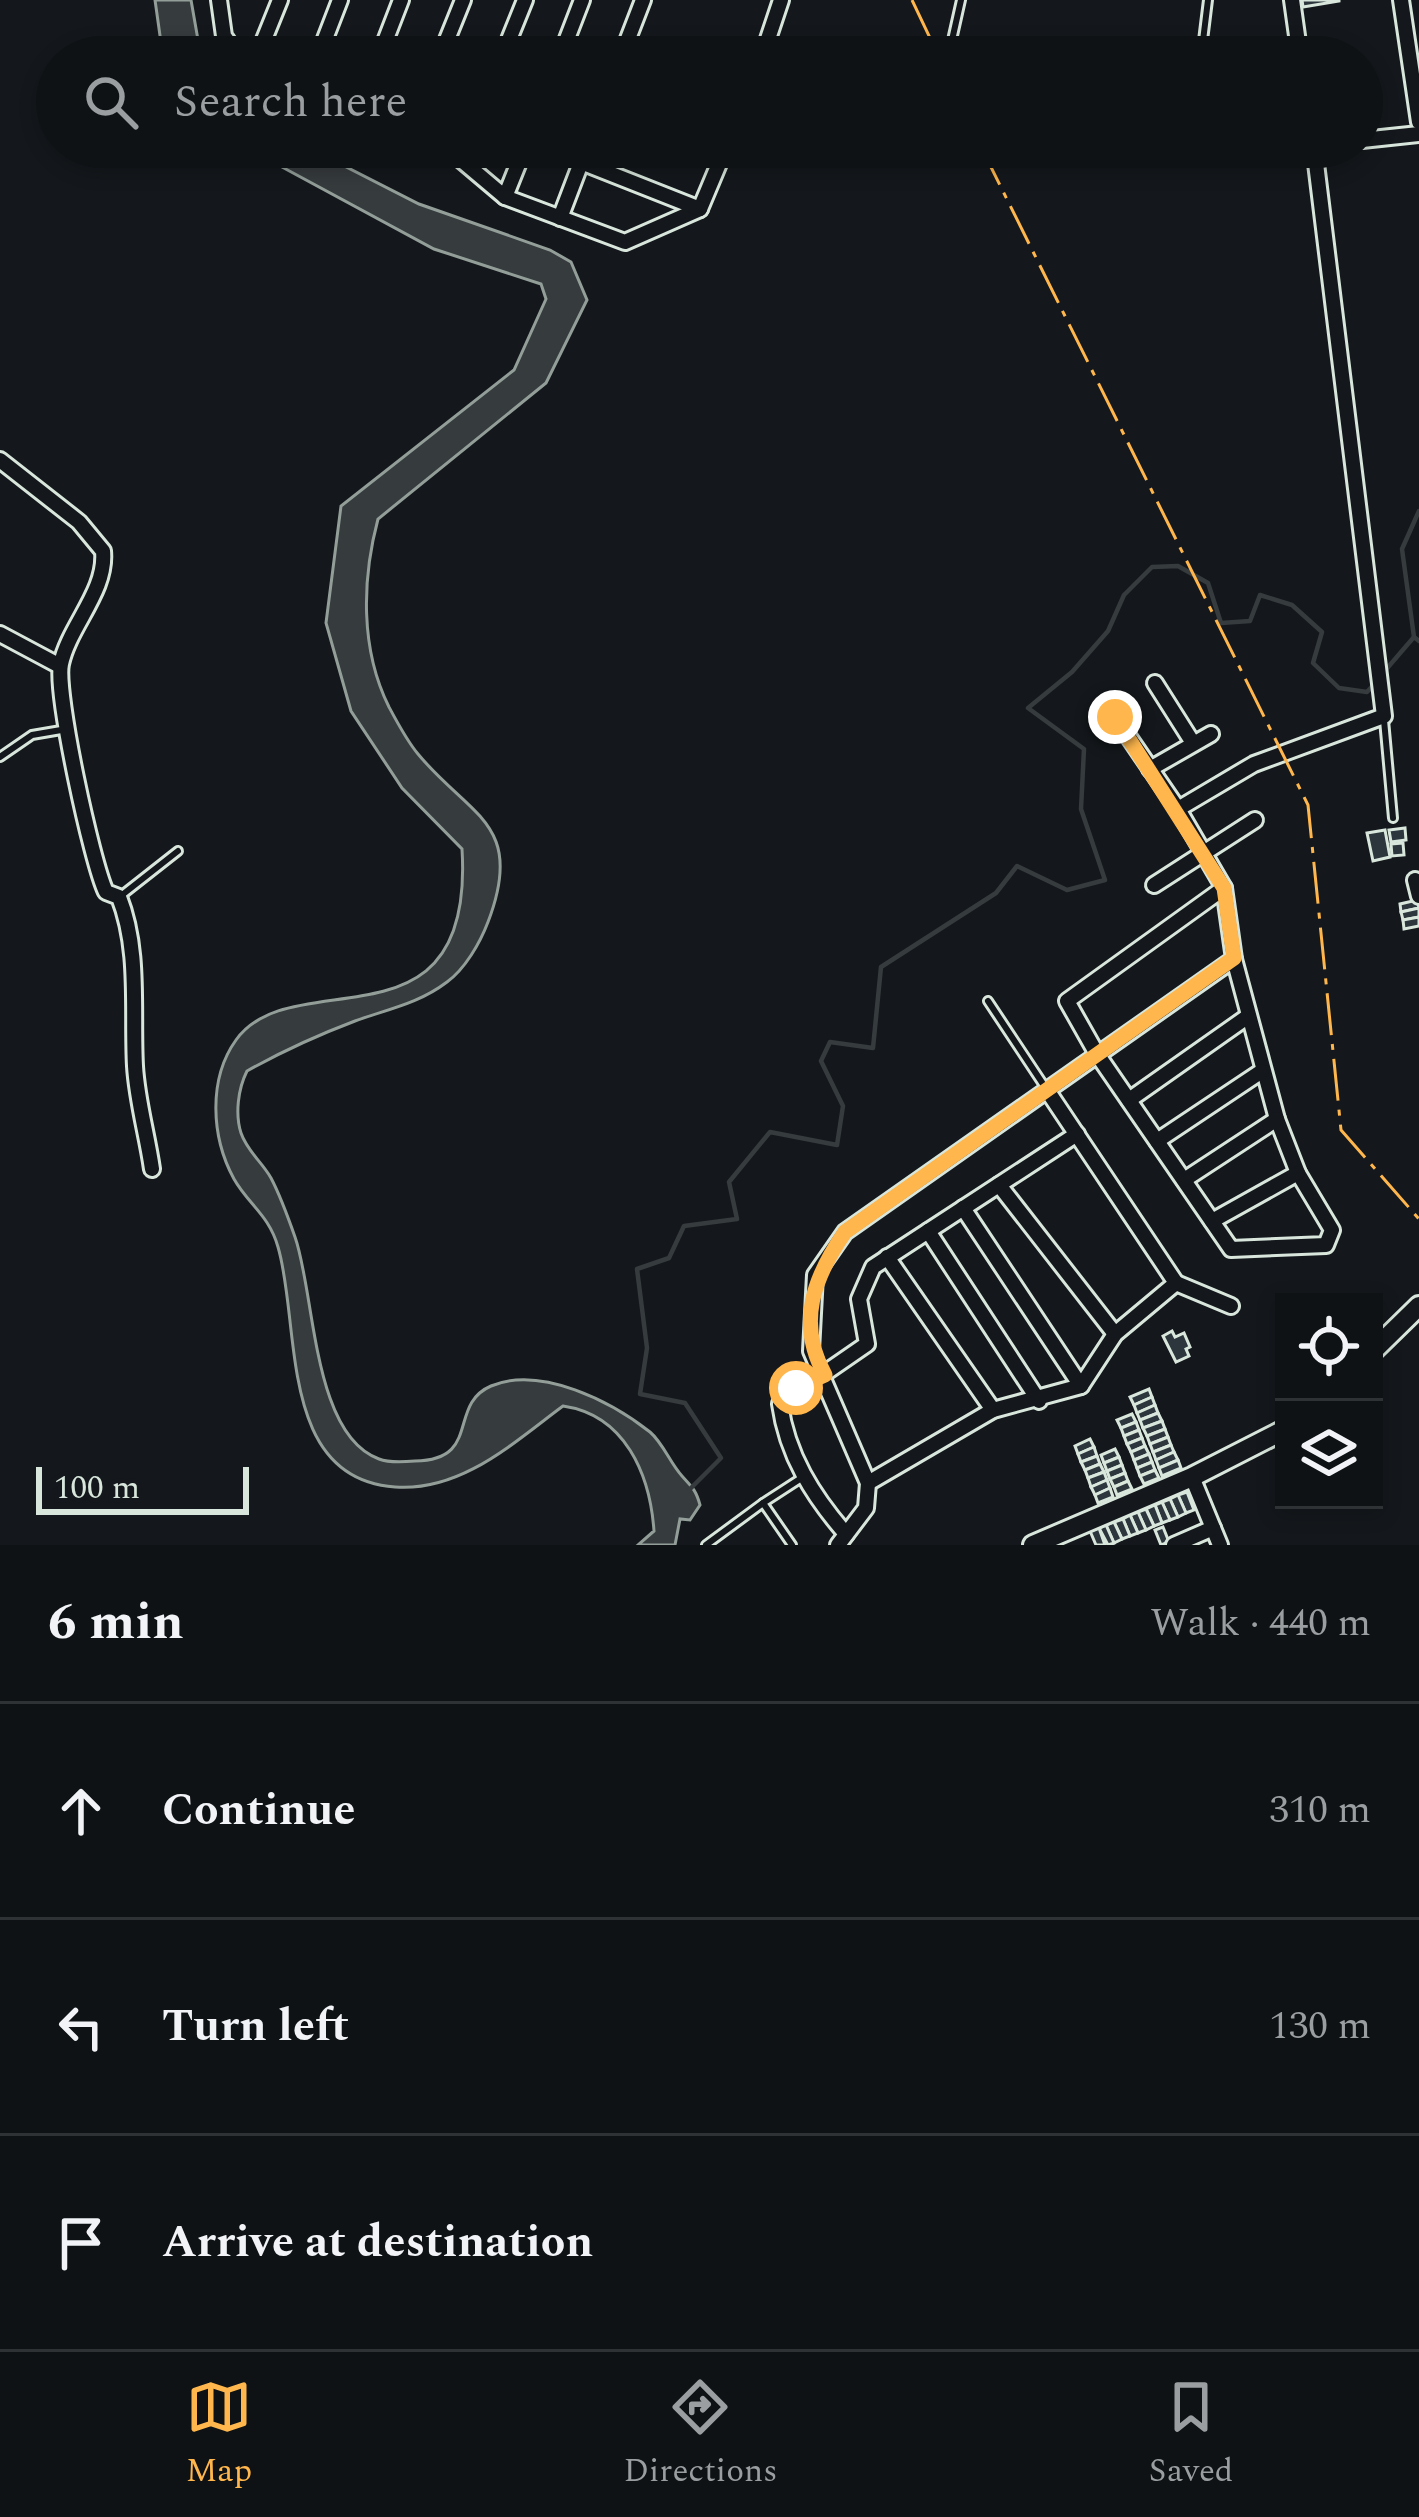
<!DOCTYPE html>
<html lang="en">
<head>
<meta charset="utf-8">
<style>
  body { margin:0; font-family:Spectral,serif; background:#181b1e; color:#f1f3f6 }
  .controls { position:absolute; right:36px; bottom:36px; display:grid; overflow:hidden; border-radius:0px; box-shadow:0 6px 18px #0003 }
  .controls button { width:108px; height:108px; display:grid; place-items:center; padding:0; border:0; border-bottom:3px solid #2f3234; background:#0f1215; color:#f1f3f6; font:60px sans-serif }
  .scale { position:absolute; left:36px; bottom:30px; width:213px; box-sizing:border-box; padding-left:12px; border:6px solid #d8e6dc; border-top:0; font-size:33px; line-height:42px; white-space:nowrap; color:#d8e6dc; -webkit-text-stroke:9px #14181c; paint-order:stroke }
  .stop { position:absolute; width:36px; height:36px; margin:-27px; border:9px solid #ffb74d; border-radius:50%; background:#fff }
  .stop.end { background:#ffb74d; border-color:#fff; box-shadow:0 3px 12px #0008 }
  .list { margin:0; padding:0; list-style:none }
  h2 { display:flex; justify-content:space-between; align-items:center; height:156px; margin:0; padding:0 48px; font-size:51px }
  h2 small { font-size:39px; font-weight:400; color:#9b9ea0 }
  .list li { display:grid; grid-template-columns:78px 1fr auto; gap:36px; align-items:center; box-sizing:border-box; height:216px; padding:0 48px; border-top:3px solid #2f3234 }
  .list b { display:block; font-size:45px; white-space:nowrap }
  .list em { font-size:39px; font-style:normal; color:#9b9ea0 }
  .icon { flex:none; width:66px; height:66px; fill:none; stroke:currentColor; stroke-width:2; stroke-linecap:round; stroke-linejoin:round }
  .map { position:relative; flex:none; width:1419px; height:1545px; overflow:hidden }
  .search { position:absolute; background:#0f1215; box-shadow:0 6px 18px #0003; left:36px; right:36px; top:36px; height:132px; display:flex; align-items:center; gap:30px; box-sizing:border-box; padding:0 42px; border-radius:66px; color:#9b9ea0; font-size:45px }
  .sheet { height:804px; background:#0f1215 }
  nav { display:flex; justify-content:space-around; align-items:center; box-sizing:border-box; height:168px; border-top:3px solid #2f3234; background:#0f1215; font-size:33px; color:#9b9ea0 }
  nav a { display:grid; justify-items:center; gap:6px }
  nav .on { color:#ffb74d }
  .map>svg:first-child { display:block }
  .water { fill:#363b3e; stroke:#939e99; stroke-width:3 }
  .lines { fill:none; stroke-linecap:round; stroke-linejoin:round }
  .stream { stroke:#363b3e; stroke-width:4.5 }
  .building { fill:#2c363c; stroke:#d8e6dc; stroke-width:3 }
  .lane-casing { stroke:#d8e6dc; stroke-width:12 }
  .street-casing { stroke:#d8e6dc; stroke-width:20 }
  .secondary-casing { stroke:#d8e6dc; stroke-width:24 }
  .lane { stroke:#14181c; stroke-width:6 }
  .street { stroke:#14181c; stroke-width:14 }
  .secondary { stroke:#14181c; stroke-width:18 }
  .power { stroke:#ffb74d; stroke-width:3; stroke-dasharray:42 9 6 9; stroke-linecap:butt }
  .route { stroke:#ffb74d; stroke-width:15 }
</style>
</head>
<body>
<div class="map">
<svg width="1419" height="1545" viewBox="0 0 1419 1545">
  <rect width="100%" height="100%" fill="#14181c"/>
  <g class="water">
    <polygon points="155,0 191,0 201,57 163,57"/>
    <path d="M245 147H307L419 204 550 250 571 262 587 300 546 383 378 519C362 579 360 649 389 707 397 722 407 741 418 754 469 816 526 823 488 922 480 943 465 969 447 982 418 1004 388 1009 355 1021 318 1035 281 1052 247 1071 238 1089 235 1114 241 1133 247 1151 262 1162 271 1178 281 1197 288 1217 295 1237 315 1293 312 1435 379 1459 389 1463 404 1462 415 1461 482 1460 447 1405 491 1386 541 1365 612 1402 650 1432 663 1443 670 1463 682 1476 692 1487 696 1490 700 1505L690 1520 680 1519 675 1545H638L654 1531C650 1474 625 1415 563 1406 513 1443 461 1492 395 1487 277 1479 301 1324 278 1247 269 1215 248 1204 234 1179 211 1137 208 1079 236 1040 293 960 475 1059 462 849L402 788 351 711 326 623 341 506 514 370 546 299 541 284 434 249Z"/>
  </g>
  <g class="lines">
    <g class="stream">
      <polyline points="1414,637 1402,549 1419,511"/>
      <polyline points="1383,673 1414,637 1419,641"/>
      <polyline points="689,1490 721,1458 685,1403 640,1394 647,1348 637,1269 669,1258 684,1226 737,1219 729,1182 770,1132 837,1145 843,1106 821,1061 830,1042 873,1048 881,967 996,893 1017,866 1067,890 1105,880 1081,809 1084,749 1028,708 1072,672 1108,631 1124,595 1152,567 1178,566 1208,583 1221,623 1250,621 1260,595 1292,605 1322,632 1313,663 1339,688 1367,692 1376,682"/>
    </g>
  </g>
  <g class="building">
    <polygon points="1302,0 1339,0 1339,1 1303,7"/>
    <polygon points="1405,828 1406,840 1391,842 1389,830"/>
    <polygon points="1385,830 1390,857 1373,861 1367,833"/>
    <polygon points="1403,843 1404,855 1392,856 1391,844"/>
    <polygon points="1417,900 1419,908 1401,912 1400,904"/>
    <polygon points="1419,908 1419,917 1403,920 1401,912"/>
    <polygon points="1419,917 1419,926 1404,929 1403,920"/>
    <polygon points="1172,1331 1175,1337 1184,1333 1190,1347 1186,1349 1189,1356 1176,1362 1163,1336"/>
    <polygon points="1149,1389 1152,1397 1134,1405 1130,1397"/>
    <polygon points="1152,1397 1155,1405 1137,1413 1134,1405"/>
    <polygon points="1155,1405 1158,1413 1140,1420 1137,1413"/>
    <polygon points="1158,1413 1162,1421 1143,1428 1140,1420"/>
    <polygon points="1132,1414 1136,1422 1121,1428 1117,1420"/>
    <polygon points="1162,1421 1165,1429 1147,1436 1143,1428"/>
    <polygon points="1136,1422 1139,1430 1124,1436 1121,1428"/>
    <polygon points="1165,1429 1168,1437 1150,1444 1147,1436"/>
    <polygon points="1139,1430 1142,1438 1127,1444 1124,1436"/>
    <polygon points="1168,1437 1171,1445 1153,1452 1150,1444"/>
    <polygon points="1142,1438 1145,1446 1131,1452 1127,1444"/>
    <polygon points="1090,1439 1094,1447 1078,1454 1075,1446"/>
    <polygon points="1171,1445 1174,1452 1156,1460 1153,1452"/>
    <polygon points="1145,1446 1149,1454 1134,1460 1131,1452"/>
    <polygon points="1094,1447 1097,1456 1081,1462 1078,1454"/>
    <polygon points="1115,1449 1119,1457 1104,1463 1101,1455"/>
    <polygon points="1174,1452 1178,1460 1159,1468 1156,1460"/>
    <polygon points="1149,1454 1152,1462 1137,1468 1134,1460"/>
    <polygon points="1097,1456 1100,1464 1085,1470 1081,1462"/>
    <polygon points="1119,1457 1122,1465 1107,1471 1104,1463"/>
    <polygon points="1178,1460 1181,1468 1162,1476 1159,1468"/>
    <polygon points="1152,1462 1155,1470 1140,1476 1137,1468"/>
    <polygon points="1100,1464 1104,1472 1088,1478 1085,1470"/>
    <polygon points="1122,1465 1125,1473 1110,1479 1107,1471"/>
    <polygon points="1155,1470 1159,1478 1144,1484 1140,1476"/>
    <polygon points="1104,1472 1107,1480 1091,1487 1088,1478"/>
    <polygon points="1125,1473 1128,1481 1114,1487 1110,1479"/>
    <polygon points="1107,1480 1110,1488 1095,1495 1091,1487"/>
    <polygon points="1128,1481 1132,1489 1117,1495 1114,1487"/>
    <polygon points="1110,1488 1113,1497 1098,1503 1095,1495"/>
    <polygon points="1187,1492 1194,1510 1186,1513 1178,1495"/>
    <polygon points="1178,1495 1186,1513 1178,1517 1170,1499"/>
    <polygon points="1170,1499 1178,1517 1170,1520 1162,1502"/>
    <polygon points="1162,1502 1170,1520 1162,1523 1155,1505"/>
    <polygon points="1155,1505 1162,1523 1154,1526 1146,1509"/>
    <polygon points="1146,1509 1154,1526 1146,1530 1138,1512"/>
    <polygon points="1138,1512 1146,1530 1138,1533 1130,1515"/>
    <polygon points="1130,1515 1138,1533 1130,1536 1123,1519"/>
    <polygon points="1123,1519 1130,1536 1122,1539 1114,1522"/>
    <polygon points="1114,1522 1122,1539 1114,1543 1106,1525"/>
    <polygon points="1106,1525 1114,1543 1108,1545 1099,1528"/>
    <polygon points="1163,1527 1169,1542 1161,1545 1155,1530"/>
    <polygon points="1099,1528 1105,1545 1096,1545 1090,1531"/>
  </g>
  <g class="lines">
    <defs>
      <g id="lane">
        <polyline points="950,49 961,0"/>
        <polyline points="1201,57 1208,0"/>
        <polyline points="1384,720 1393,818"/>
        <polyline points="0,757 32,735 67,729"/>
        <polyline points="122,895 178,851"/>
        <polyline points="988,1001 1045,1087"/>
        <polyline points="706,1545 763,1503"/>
        <polyline points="792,1545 763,1503 803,1477"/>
      </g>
      <g id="street">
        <polyline points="219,0 224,36 239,57"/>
        <polyline points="1292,0 1300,57"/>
        <polyline points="1401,0 1419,122"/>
        <polyline points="257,57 280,0"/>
        <polyline points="318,57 340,0"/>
        <polyline points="379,57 401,0"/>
        <polyline points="440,57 463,0"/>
        <polyline points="502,57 525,0"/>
        <polyline points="560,57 582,0"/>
        <polyline points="621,57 643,0"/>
        <polyline points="762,57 781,0"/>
        <polyline points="1362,140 1419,134"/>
        <polyline points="422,147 460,159 505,197 625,242 700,209 726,147"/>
        <polyline points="697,147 722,157"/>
        <polyline points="1066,147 1183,156 1300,147"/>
        <polyline points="581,162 700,209"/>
        <polyline points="505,197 525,147"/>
        <polyline points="560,218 587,147"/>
        <path d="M0 460 79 522 103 551C107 591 69 626 61 664 55 693 92 863 106 892L119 897C140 950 132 1010 135 1066 137 1101 147 1134 152 1169"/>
        <polyline points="0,634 60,666"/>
        <polyline points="1155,683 1193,743"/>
        <polyline points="1115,717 1178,809 1254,764 1384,716 1314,147"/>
        <polyline points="1150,769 1211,734"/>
        <polyline points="1415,880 1419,896"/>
        <polyline points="1154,885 1255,820"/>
        <polyline points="1224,888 1067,1001 1097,1054 1231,1249 1326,1245 1332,1230 1298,1173 1277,1119 1234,959"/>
        <polyline points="1129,1100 1247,1017"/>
        <polyline points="1157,1141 1262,1071"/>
        <polyline points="1184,1180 1277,1119"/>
        <polyline points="999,1185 1115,1334"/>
        <polyline points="963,1208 1081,1386"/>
        <polyline points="1212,1221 1298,1173"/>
        <polyline points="928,1231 1039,1401"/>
        <polyline points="887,1257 993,1410"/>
        <polyline points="1176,1283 1231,1306"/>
        <polyline points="1192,1477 1220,1545"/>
        <polyline points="868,1483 993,1410 1081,1386 1115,1334 1176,1283 1047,1090"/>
        <path d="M846 1534C813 1496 787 1455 780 1404L867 1344 859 1299 873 1267 1077 1134"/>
        <polyline points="838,1545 866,1508 868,1483 811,1351 815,1275 845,1232 1234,959 1224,888 1178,809"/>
        <polyline points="1174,1545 1213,1528"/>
      </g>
      <g id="secondary">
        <polyline points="1374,1350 1419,1306"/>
        <polyline points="1033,1545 1192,1477 1284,1430"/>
      </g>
    </defs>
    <use href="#lane" class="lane-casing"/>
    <use href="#street" class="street-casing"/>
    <use href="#secondary" class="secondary-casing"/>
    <use href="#lane" class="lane"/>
    <use href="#street" class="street"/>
    <use href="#secondary" class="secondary"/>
    <g class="power">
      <polyline points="912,0 939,57"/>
      <polyline points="981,147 1308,805 1341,1130 1419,1219"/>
    </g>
  </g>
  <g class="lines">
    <path class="route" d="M796 1388 825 1375C796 1323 814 1277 845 1232L1234 958 1224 888 1115 717"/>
  </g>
</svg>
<div class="controls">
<button><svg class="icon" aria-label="locate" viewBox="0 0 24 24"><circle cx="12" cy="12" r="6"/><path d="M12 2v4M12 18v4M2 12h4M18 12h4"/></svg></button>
<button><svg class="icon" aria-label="layers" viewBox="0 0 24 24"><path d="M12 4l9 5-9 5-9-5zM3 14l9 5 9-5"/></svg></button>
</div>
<div class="scale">100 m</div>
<div class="stop" style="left:796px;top:1388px"></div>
<div class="stop end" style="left:1115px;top:717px"></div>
<div class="search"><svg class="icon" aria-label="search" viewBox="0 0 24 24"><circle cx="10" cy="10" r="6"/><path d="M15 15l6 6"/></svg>Search here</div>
</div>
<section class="sheet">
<h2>6 min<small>Walk · 440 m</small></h2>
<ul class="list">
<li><svg class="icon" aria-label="ahead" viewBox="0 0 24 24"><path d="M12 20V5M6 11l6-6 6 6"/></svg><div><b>Continue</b></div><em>310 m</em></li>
<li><svg class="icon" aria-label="left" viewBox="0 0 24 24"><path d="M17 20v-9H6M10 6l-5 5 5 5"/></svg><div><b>Turn left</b></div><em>130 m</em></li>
<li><svg class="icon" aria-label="arrive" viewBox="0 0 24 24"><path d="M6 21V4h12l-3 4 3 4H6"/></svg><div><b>Arrive at destination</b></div></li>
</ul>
</section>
<nav>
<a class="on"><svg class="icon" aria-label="map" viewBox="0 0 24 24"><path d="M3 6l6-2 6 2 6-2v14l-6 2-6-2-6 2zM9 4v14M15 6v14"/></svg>Map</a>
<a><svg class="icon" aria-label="directions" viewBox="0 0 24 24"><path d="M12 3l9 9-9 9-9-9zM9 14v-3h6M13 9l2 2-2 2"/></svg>Directions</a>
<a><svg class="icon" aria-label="saved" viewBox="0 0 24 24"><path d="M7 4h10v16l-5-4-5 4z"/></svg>Saved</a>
</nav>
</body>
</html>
